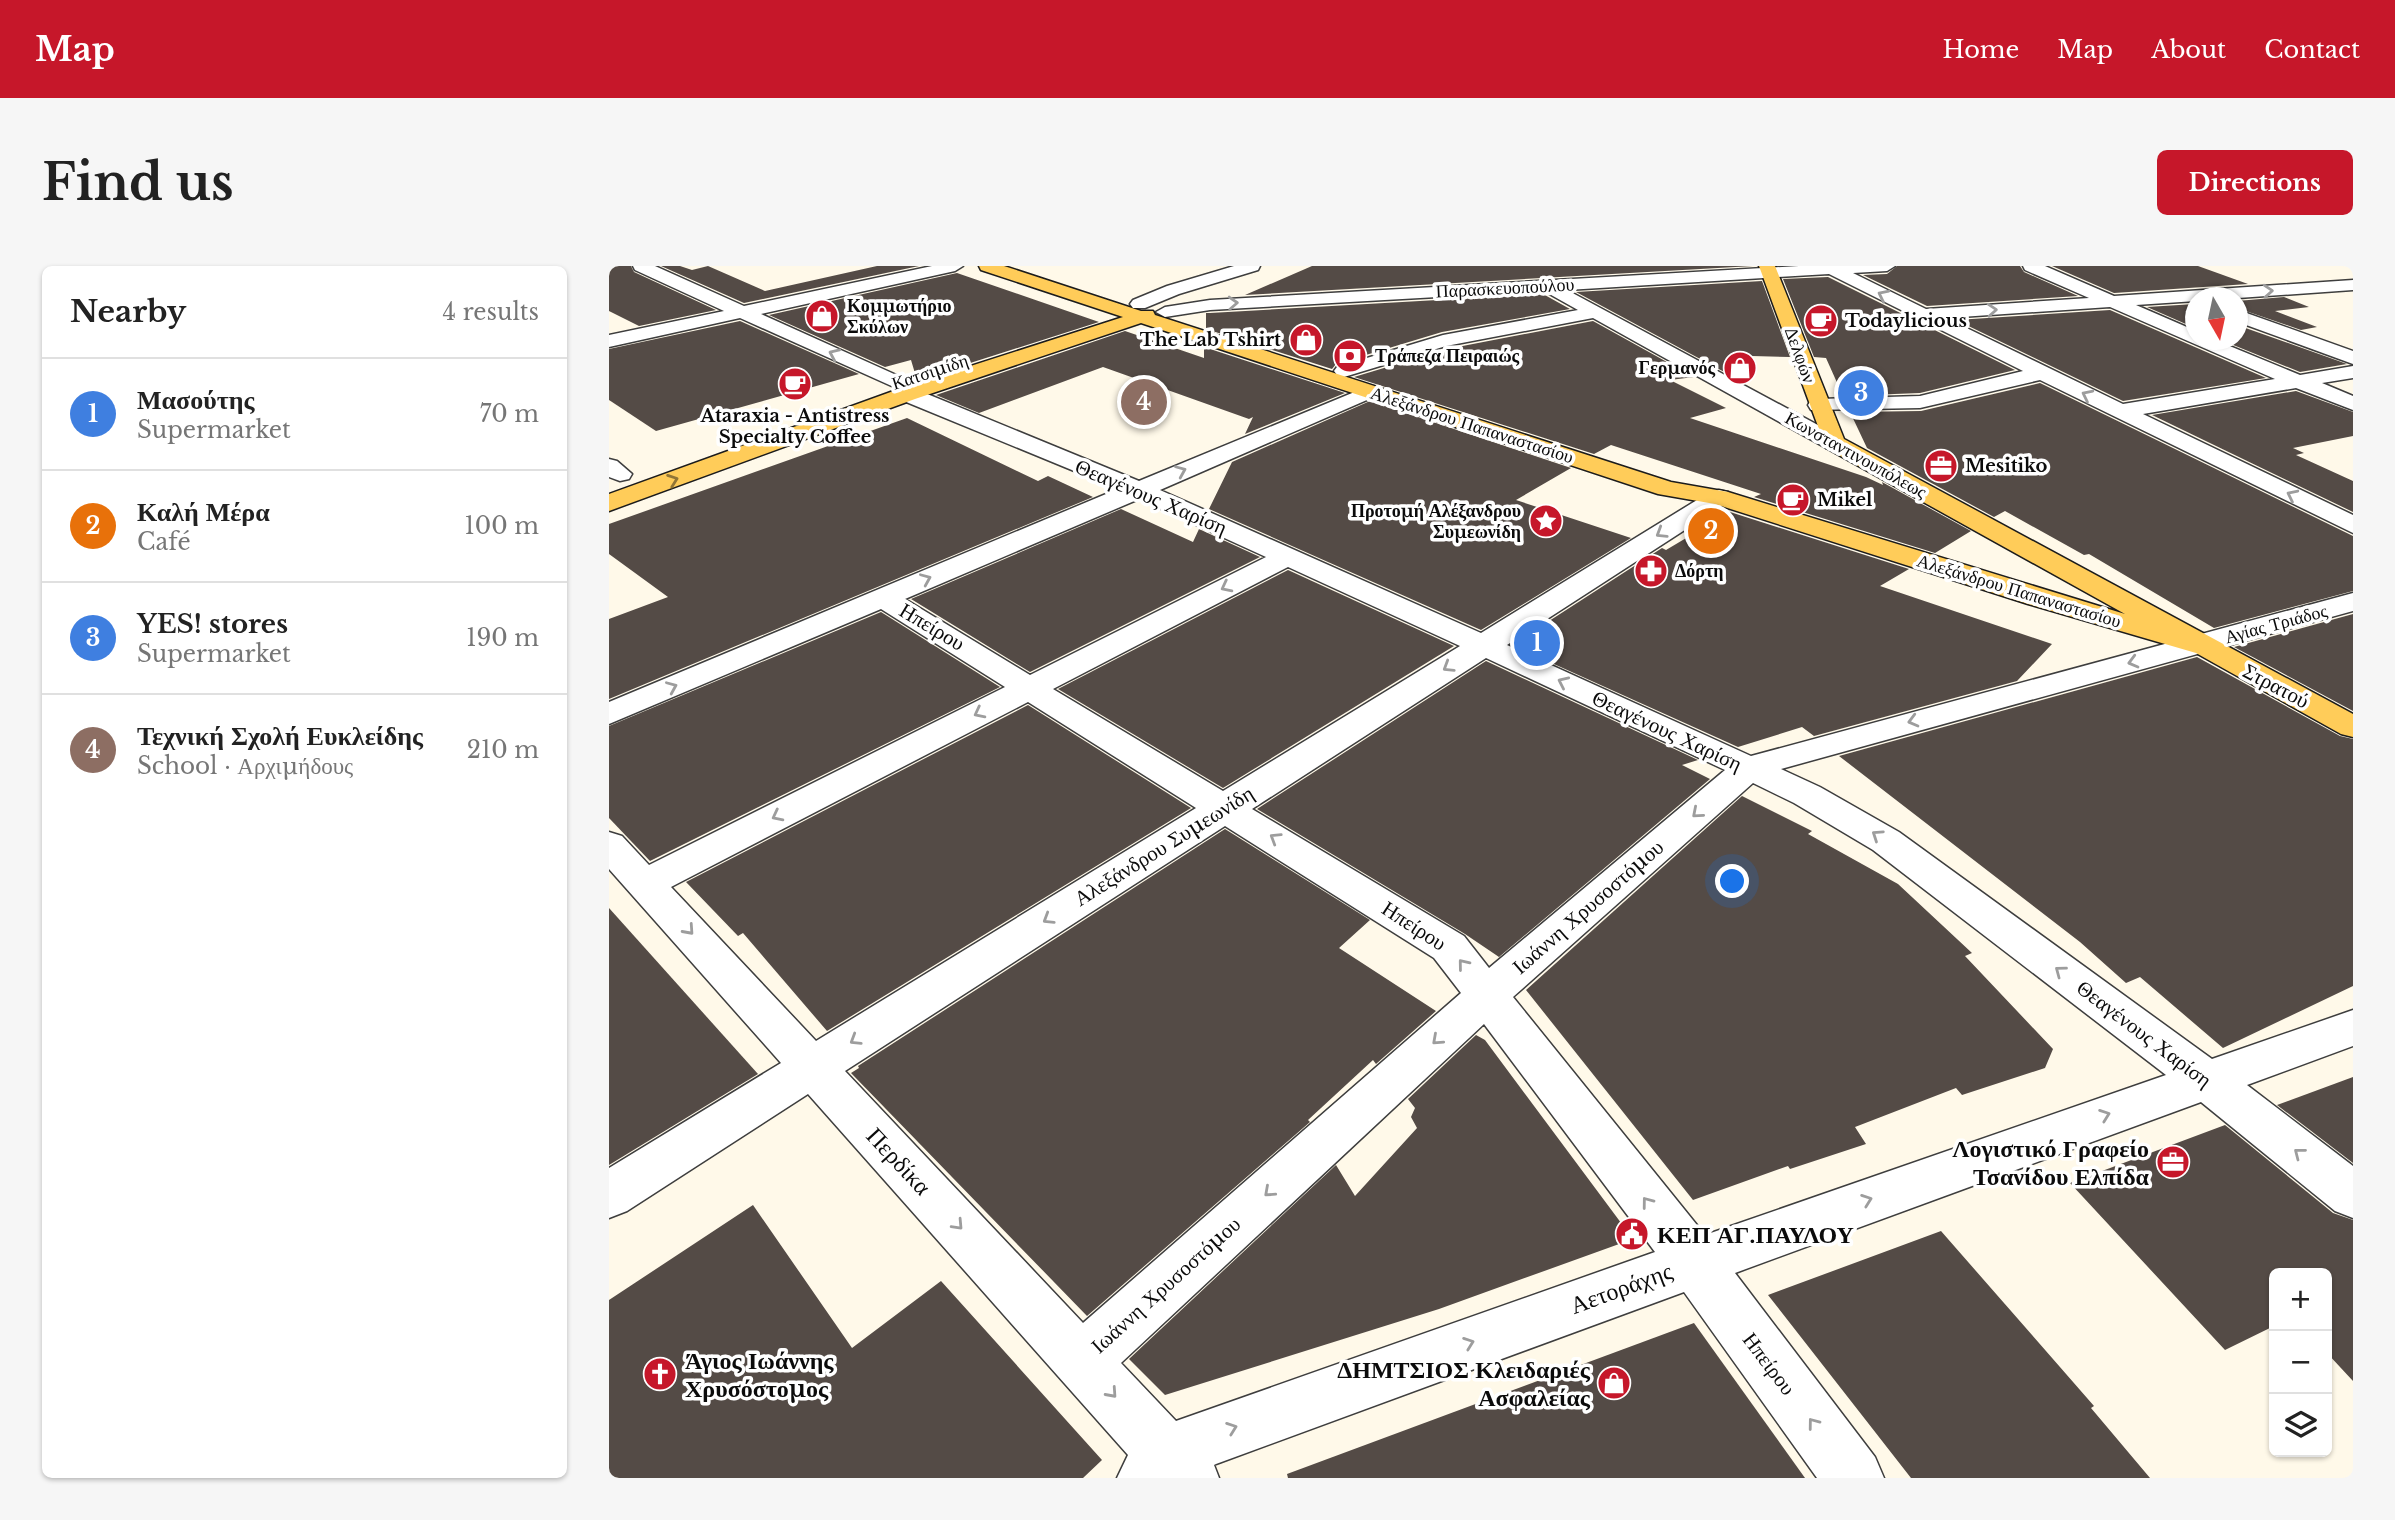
<!DOCTYPE html>
<html lang="en">
<head>
<meta charset="utf-8">
<style>
  body { margin:0; font-family:"Libre Baskerville",serif; background:#f6f6f6; color:#222 }
  .controls { position:absolute; right:21px; bottom:21px; display:grid; overflow:hidden; border-radius:10px; box-shadow:0 2px 5px #0004 }
  .controls button { width:63px; height:63px; display:grid; place-items:center; padding:0; border:0; border-bottom:2px solid #e0e0e0; background:#fff; color:#222; font:35px sans-serif }
  .compass { position:absolute; left:1576px; top:21px; width:63px; height:63px; border-radius:50%; background:#fff; box-shadow:0 2px 5px #0004; rotate:171deg }
  .you { position:absolute; left:1124px; top:616px; width:24px; height:24px; margin:-18px; border:5px solid #fff; border-radius:50%; background:#1a73e8; box-shadow:0 0 0 10px #1a73e833 }
  .badge { display:grid; place-items:center; width:46px; height:46px; border-radius:50%; background:#c6172a; color:#fff; font-size:23px; font-weight:700 }
  .pin { position:absolute; translate:-50% -50%; border:4px solid #fff; box-shadow:0 2px 7px #0006 }
  .list { margin:0; padding:0; list-style:none }
  h2 { display:flex; justify-content:space-between; align-items:center; height:91px; margin:0; padding:0 28px; font-size:30px }
  h2 small { font-size:23px; font-weight:400; color:#767676 }
  .list li { display:grid; grid-template-columns:46px 1fr auto; gap:21px; align-items:center; box-sizing:border-box; height:112px; padding:0 28px; border-top:2px solid #e0e0e0 }
  .list b { display:block; font-size:26px; white-space:nowrap }
  .list p { margin:0; font-size:23px; white-space:nowrap; color:#767676 }
  .list em { font-size:23px; font-style:normal; color:#767676 }
  .icon { flex:none; width:38px; height:38px; fill:none; stroke:currentColor; stroke-width:2; stroke-linecap:round; stroke-linejoin:round }
  .map { position:relative; flex:none; width:1744px; height:1212px; overflow:hidden; border-radius:10px }
  header { display:flex; align-items:center; gap:42px; box-sizing:border-box; height:98px; padding:0 35px; background:#c6172a; color:#fff }
  header strong { font-size:33px }
  nav { display:flex; gap:38px; margin-inline-start:auto; font-size:24px }
  .intro { display:flex; align-items:center; justify-content:space-between; box-sizing:border-box; height:168px; padding:0 42px }
  h1 { margin:0; font-size:49px }
  .button { padding:18px 32px; border-radius:10px; background:#c6172a; color:#fff; font-size:24px; font-weight:700 }
  main { display:flex; gap:42px; padding:0 42px }
  aside { flex:1; background:#fff; border-radius:10px; box-shadow:0 2px 5px #0004 }
  .map>svg:first-child { display:block }
  .building { fill:#544b46 }
  .lines { fill:none; stroke-linecap:round; stroke-linejoin:round }
  .minor-casing { stroke:#3e3e3e; stroke-width:3 }
  .major-casing { stroke:#1c1c1c; stroke-width:3 }
  .minor { fill:#fff; fill-rule:evenodd }
  .major { fill:#ffcc59; fill-rule:evenodd }
  .oneway { stroke:#9d9d9d }
  .oneway2 { stroke:#917536 }
  .labels { text-anchor:middle; dominant-baseline:central; stroke-width:7; stroke-linejoin:round; paint-order:stroke }
  .far-street-label { font-size:18px; fill:#0b0b0b; stroke:#fff }
  .far-poi-label { font-size:18px; font-weight:bold; fill:#0b0b0b; stroke:#fff; text-anchor:start }
  .street-label { font-size:21px; fill:#0b0b0b; stroke:#fff }
  .near-poi-label { font-size:24px; font-weight:bold; fill:#0b0b0b; stroke:#fff; text-anchor:end }
  .near-street-label { font-size:24px; fill:#0b0b0b; stroke:#fff }
</style>
</head>
<body>
<header>
<strong>Map</strong>
<nav><a>Home</a><a>Map</a><a>About</a><a>Contact</a></nav>
</header>
<div class="intro"><h1>Find us</h1><a class="button">Directions</a></div>
<main>
<aside>
<h2>Nearby<small>4 results</small></h2>
<ul class="list">
<li><span class="badge" style="background:#3f7fe0">1</span><div><b>Μασούτης</b><p>Supermarket</p></div><em>70 m</em></li>
<li><span class="badge" style="background:#e8710a">2</span><div><b>Καλή Μέρα</b><p>Café</p></div><em>100 m</em></li>
<li><span class="badge" style="background:#3f7fe0">3</span><div><b>YES! stores</b><p>Supermarket</p></div><em>190 m</em></li>
<li><span class="badge" style="background:#8d6e63">4</span><div><b>Τεχνική Σχολή Ευκλείδης</b><p>School · Αρχιμήδους</p></div><em>210 m</em></li>
</ul>
</aside>
<div class="map">
<svg width="1744" height="1212" viewBox="0 0 1744 1212">
  <rect width="100%" height="100%" fill="#fff9e9"/>
  <g class="building">
    <polygon points="0,0 22,0 25,6 107,44 30,60 0,45"/>
    <polygon points="52,0 71,0 83,4 99,0 156,25 268,0 310,0 135,37"/>
    <polygon points="703,0 1144,0 636,29"/>
    <polygon points="1288,0 1411,0 1415,6 1469,30 1318,40 1254,9 1278,8"/>
    <polygon points="1443,0 1589,0 1639,18 1505,27"/>
    <polygon points="348,7 490,56 308,114 302,94 276,101 160,49"/>
    <polygon points="1219,11 1406,104 1311,127 1234,130 1217,92 1205,91 1174,13"/>
    <polygon points="1153,15 1181,91 1143,90 1146,105 1119,108 967,26"/>
    <polygon points="934,28 961,43 833,66 727,98 723,103 597,63 597,47 601,47"/>
    <polygon points="1675,31 1700,41 1666,45 1708,61 1692,64 1628,42 1628,35"/>
    <polygon points="1586,38 1586,62 1538,41"/>
    <polygon points="1501,44 1657,112 1514,135 1347,54"/>
    <polygon points="131,55 250,108 47,165 0,134 0,83"/>
    <polygon points="984,55 1085,111 1061,114 1117,142 1081,152 1257,211 1274,219 1273,216 1362,265 1326,287 1145,231 1152,228 1002,179 985,188 745,111 838,83"/>
    <polygon points="1628,59 1738,98 1691,106 1612,74 1628,74"/>
    <polygon points="516,65 595,92 595,81 736,127 636,168 644,151 640,153 494,101 370,147 327,129"/>
    <polygon points="1431,117 1744,270 1744,325 1605,362 1480,288 1475,289 1396,245 1385,251 1258,182 1241,146 1312,145"/>
    <polygon points="1687,125 1744,146 1744,170 1684,182 1695,187 1687,189 1744,215 1744,246 1543,149"/>
    <polygon points="761,135 962,202 907,234 1022,272 872,364 600,243 623,196"/>
    <polygon points="298,152 429,215 439,210 484,231 0,433 0,353 59,331 0,288 0,258"/>
    <polygon points="512,243 584,276 590,263 651,291 421,406 302,333"/>
    <polygon points="1121,246 1300,303 1271,320 1443,378 1408,415 1205,470 1193,461 1129,481 903,379 1053,282 1057,284"/>
    <polygon points="679,304 845,380 614,522 449,423"/>
    <polygon points="272,346 391,421 41,595 0,552 0,460"/>
    <polygon points="1744,348 1744,445 1625,381"/>
    <polygon points="1588,391 1731,470 1744,473 1744,720 1614,782 1531,711 1517,717 1471,676 1230,490"/>
    <polygon points="877,395 1089,494 1073,499 1101,513 890,691 856,668 648,543"/>
    <polygon points="419,439 582,542 218,765 134,667 129,670 77,616"/>
    <polygon points="1133,530 1203,565 1199,568 1289,618 1363,687 1356,690 1444,783 1436,802 1353,829 1347,822 1246,861 1257,878 1181,903 1179,900 1084,934 917,724"/>
    <polygon points="616,563 761,654 730,682 827,745 767,798 764,794 699,854 701,856 478,1050 242,807 250,802 249,800"/>
    <polygon points="0,642 149,808 0,899"/>
    <polygon points="867,769 876,774 1024,973 830,1043 556,1129 520,1093 727,899 746,930 808,862 802,851 806,842 799,833"/>
    <polygon points="1744,811 1744,897 1668,839"/>
    <polygon points="1616,859 1724,947 1744,954 1744,1115 1718,1087 1718,1007 1665,1007 1665,1060 1616,1084 1461,917"/>
    <polygon points="144,939 243,1082 332,1015 493,1194 474,1212 0,1212 0,1034"/>
    <polygon points="1332,965 1485,1140 1482,1142 1541,1212 1302,1212 1159,1029"/>
    <polygon points="1085,1057 1196,1212 679,1212 678,1208"/>
  </g>
  <g class="lines">
    <defs>
      <g id="minor">
        <polygon points="24,0 46,0 135,40 323,0 354,0 346,5 152,48 294,112 297,116 294,120 287,122 131,52 0,81 0,69 115,45 26,4"/>
        <polygon points="625,0 651,0 649,4 570,28 536,42 524,42 521,38 524,34 558,20"/>
        <path d="M1190 0H1286L1278 5 1244 7 1317 43 1480 32 1416 4 1414 0H1436L1505 30 1744 14V24L1629 32H1587V35L1527 39 1587 65V74H1606L1691 109 1744 100V112L1713 117 1744 130V144L1687 122 1534 148 1744 249V267L1431 114 1311 142 1202 144 1199 139 1202 134 1210 133 1311 130 1414 105 1220 8 958 24 1233 172 1237 177 1233 182H1217L984 52 837 80 735 111 728 109 725 105 728 101 834 69 969 44 935 25 601 44 556 51 547 46 556 41 601 34ZM1501 41 1666 113 1514 138 1337 52Z"/>
        <polygon points="1629,44 1744,85 1744,98 1629,56"/>
        <path d="M760 120 767 122 771 126 767 130 551 224 872 367 1101 226 1110 224 1119 226 1122 231 1119 236 898 379 1142 490 1744 327V345L1172 503 1211 521 1290 566 1603 793 1744 744V780L1638 819 1744 900V952L1726 945 1592 836 1126 1007 1266 1191 1275 1212H1208L1075 1026 607 1198 605 1199 610 1212H508L519 1189 199 828 18 945 0 952V902L172 797 0 603V566L13 570 40 599 396 421 272 343 0 458V436L509 223 290 133 287 128 290 123H306L530 215ZM530 233 657 291 421 409 296 333ZM679 301 851 380 614 525 444 423ZM877 392 1116 504 880 702 855 670 643 543ZM419 436 587 542 207 775 62 621ZM1144 517 1185 537 1264 584 1557 809 1096 969 904 731ZM616 560 825 692 852 727 474 1057 236 805ZM875 758 1046 986 567 1155 512 1097Z"/>
        <polygon points="0,193 8,195 23,208 20,213 11,215 0,211"/>
      </g>
      <polygon id="major" points="370,0 395,0 532,45 544,45 546,49 1062,216 1119,226 1516,348 1217,182 1150,0 1166,0 1235,173 1744,448 1744,471 1732,468 1587,387 1419,338 1106,238 1049,228 532,57 306,133 0,245 0,228 290,123 514,51 372,4"/>
    </defs>
    <use href="#minor" class="minor-casing"/>
    <use href="#major" class="major-casing"/>
    <use href="#minor" class="minor"/>
    <use href="#major" class="major"/>
  </g>
  <defs><path id="oneway-chevron" d="M-2-3.5L2.5 0L-2 3.5" fill="none" stroke-width="1.6" stroke-linecap="round" stroke-linejoin="round" transform="scale(1.75)"/></defs>
  <g class="oneway">
    <use href="#oneway-chevron" transform="translate(1659 25) rotate(-4)"/>
    <use href="#oneway-chevron" transform="translate(1274 29) rotate(-154)"/>
    <use href="#oneway-chevron" transform="translate(624 37) rotate(-3)"/>
    <use href="#oneway-chevron" transform="translate(1383 44) rotate(-4)"/>
    <use href="#oneway-chevron" transform="translate(225 88) rotate(-156)"/>
    <use href="#oneway-chevron" transform="translate(1478 129) rotate(-154)"/>
    <use href="#oneway-chevron" transform="translate(572 205) rotate(-23)"/>
    <use href="#oneway-chevron" transform="translate(1683 229) rotate(-154)"/>
    <use href="#oneway-chevron" transform="translate(1052 267) rotate(148)"/>
    <use href="#oneway-chevron" transform="translate(317 313) rotate(-23)"/>
    <use href="#oneway-chevron" transform="translate(617 321) rotate(153)"/>
    <use href="#oneway-chevron" transform="translate(1524 396) rotate(165)"/>
    <use href="#oneway-chevron" transform="translate(839 401) rotate(148)"/>
    <use href="#oneway-chevron" transform="translate(954 416) rotate(-155)"/>
    <use href="#oneway-chevron" transform="translate(63 421) rotate(-23)"/>
    <use href="#oneway-chevron" transform="translate(370 447) rotate(153)"/>
    <use href="#oneway-chevron" transform="translate(1304 455) rotate(165)"/>
    <use href="#oneway-chevron" transform="translate(1088 547) rotate(139)"/>
    <use href="#oneway-chevron" transform="translate(168 550) rotate(153)"/>
    <use href="#oneway-chevron" transform="translate(1268 569) rotate(-146)"/>
    <use href="#oneway-chevron" transform="translate(666 572) rotate(-148)"/>
    <use href="#oneway-chevron" transform="translate(439 653) rotate(148)"/>
    <use href="#oneway-chevron" transform="translate(80 664) rotate(48)"/>
    <use href="#oneway-chevron" transform="translate(854 698) rotate(-129)"/>
    <use href="#oneway-chevron" transform="translate(1451 705) rotate(-143)"/>
    <use href="#oneway-chevron" transform="translate(246 774) rotate(148)"/>
    <use href="#oneway-chevron" transform="translate(828 774) rotate(138)"/>
    <use href="#oneway-chevron" transform="translate(1496 849) rotate(-20)"/>
    <use href="#oneway-chevron" transform="translate(1690 887) rotate(-142)"/>
    <use href="#oneway-chevron" transform="translate(660 926) rotate(138)"/>
    <use href="#oneway-chevron" transform="translate(1258 934) rotate(-20)"/>
    <use href="#oneway-chevron" transform="translate(1038 936) rotate(-127)"/>
    <use href="#oneway-chevron" transform="translate(349 959) rotate(47)"/>
    <use href="#oneway-chevron" transform="translate(860 1077) rotate(-20)"/>
    <use href="#oneway-chevron" transform="translate(503 1127) rotate(48)"/>
    <use href="#oneway-chevron" transform="translate(1204 1157) rotate(-127)"/>
    <use href="#oneway-chevron" transform="translate(623 1162) rotate(-20)"/>
  </g>
  <use class="oneway2" href="#oneway-chevron" transform="translate(64 214) rotate(-20)"/>
  <defs>
    <symbol id="shop-disc" viewBox="-11 -11 22 22"><circle r="9.5" fill="#c6172a" stroke="#fff"/><path d="M-5-2.5h2.3a2.7 3.5 0 0 1 5.4 0H5L5.5 6h-11ZM-1.5-2.5h3a1.5 2.3 0 0 0-3 0Z" fill="#fff"/></symbol>
    <symbol id="cafe-disc" viewBox="-11 -11 22 22"><circle r="9.5" fill="#c6172a" stroke="#fff"/><path d="M-5.5-4.5H6V0H3Q3 3.5 0 3.5H-2.5Q-5.5 3.5-5.5 0ZM3-3.2v2h1.7v-2ZM-6 4.5H4V6H-6Z" fill="#fff"/></symbol>
    <symbol id="bank-disc" viewBox="-11 -11 22 22"><circle r="9.5" fill="#c6172a" stroke="#fff"/><path d="M-6-4H6V4H-6ZM0-2.3a2.3 2.3 0 1 0 0 4.6a2.3 2.3 0 1 0 0-4.6Z" fill="#fff"/></symbol>
    <symbol id="office-disc" viewBox="-11 -11 22 22"><circle r="9.5" fill="#c6172a" stroke="#fff"/><path d="M-6-3h4V-5.5h4V-3h4V5H-6ZM-1-4.5V-3h2v-1.5ZM-6 0V1H6V0Z" fill="#fff"/></symbol>
    <symbol id="sight-disc" viewBox="-11 -11 22 22"><circle r="9.5" fill="#c6172a" stroke="#fff"/><path d="M0-6L1.8-2.2L6-1.7L2.9 1.2L3.7 5.4L0 3.3L-3.7 5.4L-2.9 1.2L-6-1.7L-1.8-2.2Z" fill="#fff"/></symbol>
    <symbol id="pharmacy-disc" viewBox="-11 -11 22 22"><circle r="9.5" fill="#c6172a" stroke="#fff"/><path d="M-2-6h4v4h4v4h-4v4h-4v-4h-4v-4h4Z" fill="#fff"/></symbol>
    <symbol id="civic-disc" viewBox="-11 -11 22 22"><circle r="9.5" fill="#c6172a" stroke="#fff"/><path d="M-.6-6.5H3V-4.5H.6V-3L4-1V1h2V6H-6V1h2V-1L-.6-3ZM-1.2 2.5V6h2.4V2.5Z" fill="#fff"/></symbol>
    <symbol id="church-disc" viewBox="-11 -11 22 22"><circle r="9.5" fill="#c6172a" stroke="#fff"/><path d="M-1.2-6h2.4v3.5h3.3v2.4h-3.3V6h-2.4V-.1h-3.3v-2.4h3.3Z" fill="#fff"/></symbol>
  </defs>
  <g fill-rule="evenodd">
    <use href="#shop-disc" x="194" y="31" width="38" height="38"/>
    <use href="#cafe-disc" x="1193" y="36" width="38" height="38"/>
    <use href="#shop-disc" x="678" y="55" width="38" height="38"/>
    <use href="#bank-disc" x="722" y="71" width="38" height="38"/>
    <use href="#shop-disc" x="1112" y="83" width="38" height="38"/>
    <use href="#cafe-disc" x="167" y="99" width="38" height="38"/>
    <use href="#office-disc" x="1313" y="181" width="38" height="38"/>
    <use href="#cafe-disc" x="1165" y="215" width="38" height="38"/>
    <use href="#sight-disc" x="918" y="236" width="38" height="38"/>
    <use href="#pharmacy-disc" x="1023" y="286" width="38" height="38"/>
    <use href="#office-disc" x="1545" y="877" width="38" height="38"/>
    <use href="#civic-disc" x="1004" y="949" width="38" height="38"/>
    <use href="#church-disc" x="32" y="1089" width="38" height="38"/>
    <use href="#shop-disc" x="986" y="1098" width="38" height="38"/>
  </g>
  <g class="labels">
    <g class="far-street-label">
      <text transform="translate(896 22) rotate(-3)">Παρασκευοπούλου</text>
      <text transform="translate(1191 89) rotate(70)">Δελφών</text>
      <text transform="translate(321 106) rotate(-18)">Κατσιμίδη</text>
      <text transform="translate(863 159) rotate(18)">Αλεξάνδρου Παπαναστασίου</text>
      <text transform="translate(1247 189) rotate(29)">Κωνσταντινουπόλεως</text>
      <text transform="translate(1410 325) rotate(17)">Αλεξάνδρου Παπαναστασίου</text>
      <text transform="translate(1667 358) rotate(-15)">Αγίας Τριάδος</text>
    </g>
    <g class="far-poi-label">
      <text x="238" y="40">Κομμωτήριο<tspan x="238" dy="21">Σκύλων</tspan></text>
      <text x="1236" y="55">Todaylicious</text>
      <text x="672" y="74" text-anchor="end">The Lab Tshirt</text>
      <text x="766" y="90">Τράπεζα Πειραιώς</text>
      <text x="1106" y="102" text-anchor="end">Γερμανός</text>
      <text x="186" y="150" text-anchor="middle">Ataraxia - Antistress<tspan x="186" dy="21">Specialty Coffee</tspan></text>
      <text x="1356" y="200">Mesitiko</text>
      <text x="1208" y="234">Mikel</text>
      <text x="912" y="245" text-anchor="end">Προτομή Αλέξανδρου<tspan x="912" dy="21">Συμεωνίδη</tspan></text>
      <text x="1066" y="305">Δόρτη</text>
    </g>
    <g class="street-label">
      <text transform="translate(542 231) rotate(23)">Θεαγένους Χαρίση</text>
      <text transform="translate(323 361) rotate(31)">Ηπείρου</text>
      <text transform="translate(1667 420) rotate(28)">Στρατού</text>
      <text transform="translate(1058 465) rotate(25)">Θεαγένους Χαρίση</text>
      <text transform="translate(555 580) rotate(-32)">Αλεξάνδρου Συμεωνίδη</text>
      <text transform="translate(979 641) rotate(-41)">Ιωάννη Χρυσοστόμου</text>
      <text transform="translate(805 660) rotate(33)">Ηπείρου</text>
      <text transform="translate(1535 768) rotate(37)">Θεαγένους Χαρίση</text>
      <text transform="translate(557 1019) rotate(-42)">Ιωάννη Χρυσοστόμου</text>
      <text transform="translate(1160 1098) rotate(53)">Ηπείρου</text>
    </g>
    <g class="near-poi-label">
      <text x="1540" y="882">Λογιστικό Γραφείο<tspan x="1540" dy="28">Τσανίδου Ελπίδα</tspan></text>
      <text x="1048" y="968" text-anchor="start">ΚΕΠ ΑΓ.ΠΑΥΛΟΥ</text>
      <text x="76" y="1094" text-anchor="start">Άγιος Ιωάννης<tspan x="76" dy="28">Χρυσόστομος</tspan></text>
      <text x="981" y="1103">ΔΗΜΤΣΙΟΣ Κλειδαριές<tspan x="981" dy="28">Ασφαλείας</tspan></text>
    </g>
    <g class="near-street-label">
      <text transform="translate(290 895) rotate(47)">Περδίκα</text>
      <text transform="translate(1012 1022) rotate(-20)">Αετοράχης</text>
    </g>
  </g>
</svg>
<div class="controls">
<button>+</button>
<button>−</button>
<button><svg class="icon" aria-label="layers" viewBox="0 0 24 24"><path d="M12 4l9 5-9 5-9-5zM3 14l9 5 9-5"/></svg></button>
</div>
<svg class="compass" viewBox="-18 -18 36 36"><path d="M0-13l5 13h-10z" fill="#e53935"/><path d="M0 13l5-13h-10z" fill="#767676"/></svg>
<div class="you"></div>
<div class="pin badge" style="left:928px;top:377px;background:#3f7fe0">1</div>
<div class="pin badge" style="left:1102px;top:265px;background:#e8710a">2</div>
<div class="pin badge" style="left:1252px;top:127px;background:#3f7fe0">3</div>
<div class="pin badge" style="left:535px;top:136px;background:#8d6e63">4</div>
</div>
</main>
</body>
</html>
